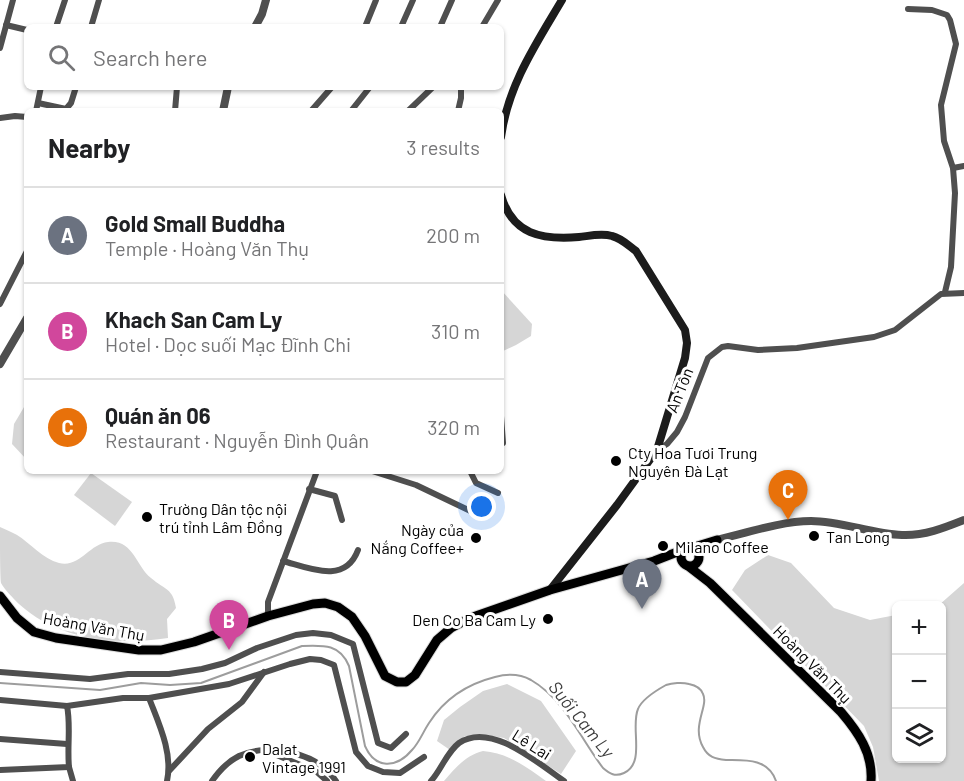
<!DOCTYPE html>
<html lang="en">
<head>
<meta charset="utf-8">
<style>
  body { margin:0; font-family:Barlow,sans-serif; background:#f2f2f2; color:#202124 }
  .controls { position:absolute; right:18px; bottom:18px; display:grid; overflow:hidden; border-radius:9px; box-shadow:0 2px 4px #0004 }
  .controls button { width:54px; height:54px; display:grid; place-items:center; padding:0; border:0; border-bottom:2px solid #e0e0e0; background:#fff; color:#202124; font:30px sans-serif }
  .you { position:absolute; left:482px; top:507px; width:21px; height:21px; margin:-15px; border:4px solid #fff; border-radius:50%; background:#1a73e8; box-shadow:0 0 0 9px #1a73e833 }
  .badge { display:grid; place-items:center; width:39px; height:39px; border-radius:50%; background:#000; color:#fff; font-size:20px; font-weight:700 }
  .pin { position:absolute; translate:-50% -50px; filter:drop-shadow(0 2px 3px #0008) }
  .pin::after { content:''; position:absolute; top:32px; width:21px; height:18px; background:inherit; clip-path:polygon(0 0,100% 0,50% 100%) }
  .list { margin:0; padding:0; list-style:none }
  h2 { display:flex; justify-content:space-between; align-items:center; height:78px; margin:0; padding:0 24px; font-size:26px }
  h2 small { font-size:20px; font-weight:400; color:#757577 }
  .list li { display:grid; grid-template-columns:39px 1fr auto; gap:18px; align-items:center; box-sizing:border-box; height:96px; padding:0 24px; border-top:2px solid #e0e0e0 }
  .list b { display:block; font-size:22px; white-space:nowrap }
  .list p { margin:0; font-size:20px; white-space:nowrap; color:#757577 }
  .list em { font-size:20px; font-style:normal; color:#757577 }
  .icon { flex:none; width:33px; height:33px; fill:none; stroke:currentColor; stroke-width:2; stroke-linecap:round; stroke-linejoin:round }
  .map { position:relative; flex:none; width:964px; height:781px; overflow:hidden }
  .search { position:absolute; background:#fff; box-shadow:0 2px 4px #0004; left:24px; top:24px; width:480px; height:66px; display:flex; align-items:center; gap:15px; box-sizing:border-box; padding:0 21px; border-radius:9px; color:#757577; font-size:22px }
  .panel { position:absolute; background:#fff; box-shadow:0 2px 4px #0004; left:24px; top:108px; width:480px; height:366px; border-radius:9px }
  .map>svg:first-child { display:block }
  .green { fill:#d6d6d6 }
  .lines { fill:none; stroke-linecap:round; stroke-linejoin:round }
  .stream { stroke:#9d9d9d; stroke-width:2 }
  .primary-casing { stroke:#dbdbdb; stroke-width:11 }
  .minor { stroke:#4f4f4f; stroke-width:6 }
  .tertiary { stroke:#4f4f4f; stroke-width:8 }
  .secondary { stroke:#1c1c1c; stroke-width:8 }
  .primary { stroke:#000; stroke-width:9 }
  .poi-dot { fill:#000; stroke:#fff; stroke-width:2 }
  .labels { text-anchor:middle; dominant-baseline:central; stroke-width:6; stroke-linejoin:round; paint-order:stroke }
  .street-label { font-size:16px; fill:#000; stroke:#fff }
  .poi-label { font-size:16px; fill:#000; stroke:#fff; text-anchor:start }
  .water-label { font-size:18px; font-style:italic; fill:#3e3e3e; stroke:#fff }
</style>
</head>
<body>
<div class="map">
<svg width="964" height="781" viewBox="0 0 964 781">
  <rect width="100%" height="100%" fill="#fff"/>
  <g class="green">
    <polygon points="501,290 532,324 531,336 516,345 501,352"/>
    <polygon points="27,402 27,460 12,444 14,424"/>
    <polygon points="91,473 132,502 115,526 74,495"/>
    <path d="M0 527C6 530 12 532 17 535 30 543 43 559 59 563 80 568 89 544 108 542 133 539 136 566 151 578 165 590 173 588 176 608L167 619 168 638C117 646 58 640 19 604 13 598 5 590 1 583 0 575 0 538 0 527Z"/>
    <polygon points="768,555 791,563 834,608 870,620 896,615 896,758 942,758 942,606 939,605 964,583 964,781 879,781 873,747 864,726 732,590 745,570"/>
    <polygon points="507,684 541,701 576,751 561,774 504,738 486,735 465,736 450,750 437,741 444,720 460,707 483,691"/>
    <path d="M483 751C508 753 525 766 546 781H444C456 767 465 756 483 751Z"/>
  </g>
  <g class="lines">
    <path class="stream" d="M0 683 100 690 141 683 170 685 201 683 302 646C324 645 340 644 349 666L365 746C375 769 396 769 412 750 419 743 423 732 429 723 445 698 467 684 495 677 506 674 520 674 531 680 564 699 581 739 603 768 610 774 615 777 624 773 646 763 630 727 638 709 642 699 657 690 666 685 672 683 682 682 689 684 694 685 701 688 703 694 709 706 691 726 703 747 708 757 715 759 726 760 745 760 768 758 776 781"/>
    <defs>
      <g id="primary">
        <circle cx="690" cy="557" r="9"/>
        <polyline points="691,548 717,540"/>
        <path d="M688 566 710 583 841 712C858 732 873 753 871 781"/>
        <polyline points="0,596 17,618 34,632 56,638 139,650 161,650 194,642 268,616 313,604 325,603 338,607 352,617 365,636 385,676 397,682 406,682 415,675 437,640 451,628 470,618 550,590 654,561 685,549"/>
      </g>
    </defs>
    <use href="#primary" class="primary-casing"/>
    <g class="minor">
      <polyline points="908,9 932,10 947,15 950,20 956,44 941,105 944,141 953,168 955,193 951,267 945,292"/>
      <polyline points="6,25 27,30"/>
      <polyline points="56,27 65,0"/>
      <polyline points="91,27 99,0"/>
      <polyline points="365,27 376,0"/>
      <polyline points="401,27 413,0"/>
      <polyline points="440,27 452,0"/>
      <polyline points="482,27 498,0"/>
      <polyline points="0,48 13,0"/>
      <polyline points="383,87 399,87"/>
      <polyline points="38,103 66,109 71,103 76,87"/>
      <polyline points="36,111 41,87"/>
      <polyline points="175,111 177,87"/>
      <polyline points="311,111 332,87"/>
      <polyline points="351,111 370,87"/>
      <polyline points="408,111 433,87"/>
      <polyline points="458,111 461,98 461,87"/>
      <polyline points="0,118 15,116 27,117"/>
      <polyline points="953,168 964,166"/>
      <polyline points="0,304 27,251"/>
      <polyline points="501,416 503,443"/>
      <polyline points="657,450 667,444 677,432 685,417 708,358 722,347 728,346 758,350 797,348 874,337 895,330 941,294 964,293"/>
      <polyline points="372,471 416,485 483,517"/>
      <polyline points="470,471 476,483 498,493"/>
      <polyline points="309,489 335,496 342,520"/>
      <path d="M283 561C309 568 345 585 358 550"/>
      <polyline points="268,616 268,602 317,471"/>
      <polyline points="0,672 90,679 128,674 169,674 202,669 225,663 257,648 296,635 313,633 331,635 353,644 378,743 391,748 406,734"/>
      <path d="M149 698C159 724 173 753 167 781"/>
      <polyline points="0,700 67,706 123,698 149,698 229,684 290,664 310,659 321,660 334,665 356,752 368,766 383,772 400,773 424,757"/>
      <polyline points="0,739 67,744"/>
      <polyline points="272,753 317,772 327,781"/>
      <polyline points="69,767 73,781"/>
      <path d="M0 770 69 767C67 747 71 725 67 706"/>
      <polyline points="169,771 208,729 242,702 264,672"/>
      <path d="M212 781C219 771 229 761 239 756 269 742 318 753 336 781"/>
      <path d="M431 781C441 770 447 752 459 743 491 721 539 764 564 781"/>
    </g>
    <g class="tertiary">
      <polyline points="255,27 262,14 266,0"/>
      <polyline points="223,111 228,87"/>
      <polyline points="0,364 27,318"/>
      <path d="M717 540C746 533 782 521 811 521 842 521 871 534 902 535 924 536 944 528 964 520"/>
    </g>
    <g class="secondary">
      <path d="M501 137C508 85 536 44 562 0"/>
      <path d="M501 195C512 235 542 240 579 237 589 236 601 233 612 236 621 238 628 245 636 251L685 330 687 343 685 358 657 450 617 505 550 590"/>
    </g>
    <use href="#primary" class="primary"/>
  </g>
  <g class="poi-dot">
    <circle cx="616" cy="461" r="6"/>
    <circle cx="147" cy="517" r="6"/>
    <circle cx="814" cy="536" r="6"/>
    <circle cx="476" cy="538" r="6"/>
    <circle cx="663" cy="546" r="6"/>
    <circle cx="548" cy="619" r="6"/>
    <circle cx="250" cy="757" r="6"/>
  </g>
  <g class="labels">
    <g class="street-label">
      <text transform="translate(679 390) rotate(-68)">An Tôn</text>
      <text transform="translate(94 626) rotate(10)">Hoàng Văn Thụ</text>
      <text transform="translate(813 664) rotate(45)">Hoàng Văn Thụ</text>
      <text transform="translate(532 744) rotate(32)">Lê Lai</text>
    </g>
    <g class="poi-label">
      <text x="628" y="452">Cty Hoa Tươi Trung<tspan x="628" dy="18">Nguyên Đà Lạt</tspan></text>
      <text x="159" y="508">Trường Dân tộc nội<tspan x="159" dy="18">trú tỉnh Lâm Đồng</tspan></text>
      <text x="464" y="529" text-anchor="end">Ngày của<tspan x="464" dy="18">Nắng Coffee+</tspan></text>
      <text x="826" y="536">Tan Long</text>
      <text x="675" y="546">Milano Coffee</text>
      <text x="536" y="619" text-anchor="end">Den Co Ba Cam Ly</text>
      <text x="262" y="748">Dalat<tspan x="262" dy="18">Vintage 1991</tspan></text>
    </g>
    <g class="water-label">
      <text transform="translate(582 719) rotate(51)">Suối Cam Ly</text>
    </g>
  </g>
</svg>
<div class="controls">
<button>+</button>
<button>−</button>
<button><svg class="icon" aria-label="layers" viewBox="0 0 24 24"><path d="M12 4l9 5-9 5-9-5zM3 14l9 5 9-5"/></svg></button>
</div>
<div class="you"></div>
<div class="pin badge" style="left:642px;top:609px;background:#6b7280">A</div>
<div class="pin badge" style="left:229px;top:650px;background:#d1479c">B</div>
<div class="pin badge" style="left:788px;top:520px;background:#e8710a">C</div>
<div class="search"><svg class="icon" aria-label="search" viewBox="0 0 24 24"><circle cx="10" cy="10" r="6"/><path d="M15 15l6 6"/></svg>Search here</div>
<section class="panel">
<h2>Nearby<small>3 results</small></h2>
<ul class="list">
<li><span class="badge" style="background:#6b7280">A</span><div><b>Gold Small Buddha</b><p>Temple · Hoàng Văn Thụ</p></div><em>200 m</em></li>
<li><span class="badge" style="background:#d1479c">B</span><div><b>Khach San Cam Ly</b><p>Hotel · Dọc suối Mạc Đĩnh Chi</p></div><em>310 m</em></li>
<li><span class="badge" style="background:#e8710a">C</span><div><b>Quán ăn 06</b><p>Restaurant · Nguyễn Đình Quân</p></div><em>320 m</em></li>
</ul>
</section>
</div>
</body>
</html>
